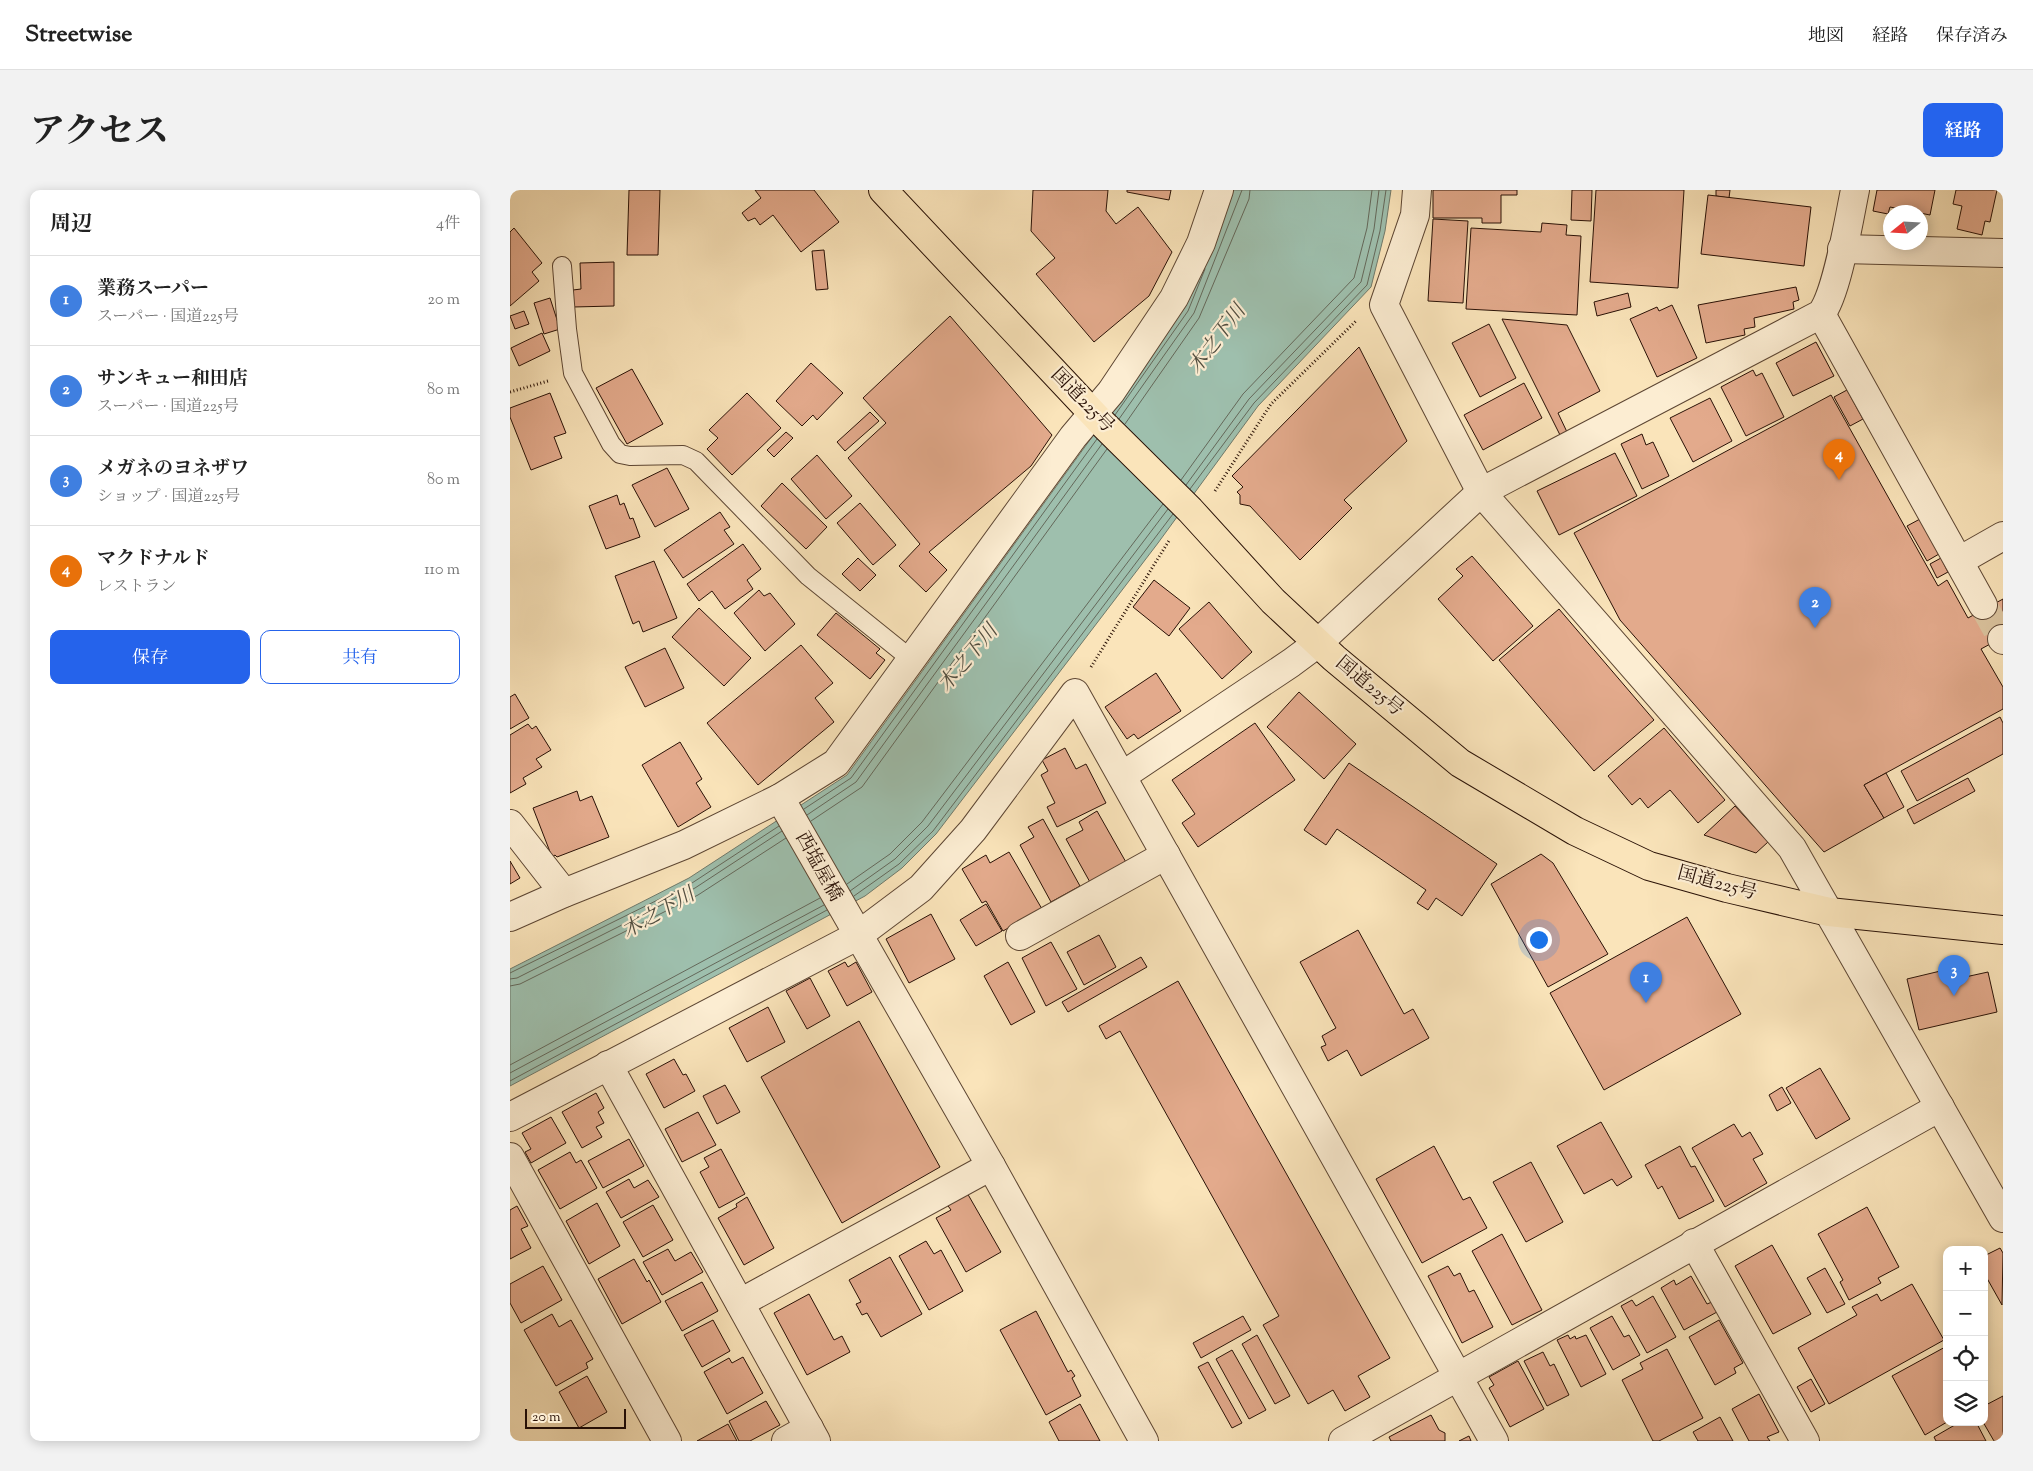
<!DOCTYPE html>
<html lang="ja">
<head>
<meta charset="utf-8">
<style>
  body { margin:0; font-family:"Sorts Mill Goudy","Noto Serif JP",serif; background:#f2f2f2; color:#222 }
  .controls { position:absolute; right:15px; bottom:15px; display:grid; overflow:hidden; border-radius:10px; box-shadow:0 2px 12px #0003 }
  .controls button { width:45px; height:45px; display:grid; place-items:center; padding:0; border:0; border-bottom:1px solid #e0e0e0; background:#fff; color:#222; font:25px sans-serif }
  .compass { position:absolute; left:1373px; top:15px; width:45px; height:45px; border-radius:50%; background:#fff; box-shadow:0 2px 12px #0003; rotate:252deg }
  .scale { position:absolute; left:15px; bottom:12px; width:101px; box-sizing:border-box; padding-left:5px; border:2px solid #291106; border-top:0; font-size:14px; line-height:18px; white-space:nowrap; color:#291106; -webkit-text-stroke:4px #fcedd2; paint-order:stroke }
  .you { position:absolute; left:1028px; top:749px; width:18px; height:18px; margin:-12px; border:4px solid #fff; border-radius:50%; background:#1a73e8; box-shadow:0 0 0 8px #1a73e833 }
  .badge { display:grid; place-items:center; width:32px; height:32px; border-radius:50%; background:#2563eb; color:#fff; font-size:16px; font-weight:700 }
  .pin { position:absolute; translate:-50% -41px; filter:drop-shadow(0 1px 2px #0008) }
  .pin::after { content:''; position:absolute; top:26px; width:18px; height:15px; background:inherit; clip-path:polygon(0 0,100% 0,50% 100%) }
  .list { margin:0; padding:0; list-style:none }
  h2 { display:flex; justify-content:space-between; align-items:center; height:65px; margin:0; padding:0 20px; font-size:21px }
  h2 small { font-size:16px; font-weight:400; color:#767676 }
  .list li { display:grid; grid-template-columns:32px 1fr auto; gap:15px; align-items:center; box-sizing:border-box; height:90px; padding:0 20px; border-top:1px solid #e0e0e0 }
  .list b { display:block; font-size:19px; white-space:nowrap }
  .list p { margin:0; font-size:16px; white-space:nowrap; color:#767676 }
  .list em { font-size:16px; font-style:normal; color:#767676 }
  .actions { display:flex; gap:10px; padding:15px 20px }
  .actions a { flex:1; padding:11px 0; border:1px solid #2563eb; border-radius:10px; text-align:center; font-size:18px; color:#2563eb }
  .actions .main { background:#2563eb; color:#fff }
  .icon { flex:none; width:28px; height:28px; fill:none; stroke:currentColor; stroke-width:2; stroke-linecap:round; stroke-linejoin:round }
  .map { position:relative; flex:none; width:1493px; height:1251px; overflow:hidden; border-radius:10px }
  header { display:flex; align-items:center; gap:30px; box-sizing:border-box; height:70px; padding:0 25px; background:#fff; border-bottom:1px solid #e0e0e0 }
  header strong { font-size:24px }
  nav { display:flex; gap:28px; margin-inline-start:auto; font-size:18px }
  .intro { display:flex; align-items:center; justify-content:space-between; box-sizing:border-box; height:120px; padding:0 30px }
  h1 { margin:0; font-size:35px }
  .button { padding:12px 22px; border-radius:10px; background:#2563eb; color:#fff; font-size:18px; font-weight:700 }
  main { display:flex; gap:30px; padding:0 30px }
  aside { flex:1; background:#fff; border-radius:10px; box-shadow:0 2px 12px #0003 }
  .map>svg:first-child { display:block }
  .water { fill:#9ebfad; stroke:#6f796a }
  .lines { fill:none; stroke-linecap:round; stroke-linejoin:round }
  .shore { stroke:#64685a; stroke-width:1 }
  .building { fill:#e3aa8c; stroke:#291106 }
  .minor-tunnel { stroke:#dbc49f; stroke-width:28; stroke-dasharray:28 14; stroke-linecap:butt }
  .service-casing { stroke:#5d4633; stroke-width:20 }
  .minor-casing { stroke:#5d4633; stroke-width:30 }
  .trunk-casing { stroke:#291106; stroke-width:30 }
  .path { stroke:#291106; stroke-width:3; stroke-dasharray:1 2.5; stroke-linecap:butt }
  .service { stroke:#fcedd2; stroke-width:18 }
  .minor { stroke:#fcedd2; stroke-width:28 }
  .trunk { stroke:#fae4ba; stroke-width:28 }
  .labels { text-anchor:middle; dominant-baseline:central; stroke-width:4.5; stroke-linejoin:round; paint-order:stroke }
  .street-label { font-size:19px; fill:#291106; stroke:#fcedd2 }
  .water-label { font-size:20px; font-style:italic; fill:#524e40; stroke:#fcedd2 }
</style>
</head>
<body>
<header>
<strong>Streetwise</strong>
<nav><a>地図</a><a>経路</a><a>保存済み</a></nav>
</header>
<div class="intro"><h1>アクセス</h1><a class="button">経路</a></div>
<main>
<aside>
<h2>周辺<small>4件</small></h2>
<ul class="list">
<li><span class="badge" style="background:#3f7fe0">1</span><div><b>業務スーパー</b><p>スーパー · 国道225号</p></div><em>20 m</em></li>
<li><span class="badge" style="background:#3f7fe0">2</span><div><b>サンキュー和田店</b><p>スーパー · 国道225号</p></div><em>80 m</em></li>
<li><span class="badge" style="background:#3f7fe0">3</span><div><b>メガネのヨネザワ</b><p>ショップ · 国道225号</p></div><em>80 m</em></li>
<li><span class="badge" style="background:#e8710a">4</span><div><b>マクドナルド</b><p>レストラン</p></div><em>110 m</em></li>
</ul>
<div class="actions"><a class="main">保存</a><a>共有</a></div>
</aside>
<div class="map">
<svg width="1493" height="1251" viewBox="0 0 1493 1251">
  <rect width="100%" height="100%" fill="#fae4ba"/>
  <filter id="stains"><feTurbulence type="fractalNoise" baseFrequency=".004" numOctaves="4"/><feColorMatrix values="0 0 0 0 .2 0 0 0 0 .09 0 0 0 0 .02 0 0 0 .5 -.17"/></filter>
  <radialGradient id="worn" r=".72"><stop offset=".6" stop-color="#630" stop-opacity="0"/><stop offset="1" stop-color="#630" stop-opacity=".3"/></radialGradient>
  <polygon class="water" points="722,0 881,0 875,41 861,97 748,216 648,353 426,644 392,678 355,706 0,896 0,779 179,688 337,585 619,196"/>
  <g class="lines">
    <g class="shore">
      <polyline points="605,225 678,121 695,79"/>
      <polyline points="609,229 684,123 732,0"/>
      <polyline points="615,234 689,128 739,9 740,0"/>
      <polyline points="671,290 733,204 844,88 857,38 862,0"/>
      <polyline points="676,295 739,209 851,92 864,39 869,0"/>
      <polyline points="680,299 744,213 857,95 870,41 876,0"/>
      <polyline points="294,619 341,588 587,249"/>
      <polyline points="297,625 346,592 592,254"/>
      <polyline points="301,631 352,597 597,259"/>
      <polyline points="337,694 380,664 412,632 653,314"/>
      <polyline points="340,701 385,669 418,636 658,319"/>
      <polyline points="344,706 389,674 423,641 663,324"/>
      <polyline points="0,783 182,693 269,636"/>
      <polyline points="0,789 7,788 185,698 272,641"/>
      <polyline points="0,796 10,794 188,705 276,648"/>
      <polyline points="0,875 310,708"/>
      <polyline points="0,883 314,715"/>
      <polyline points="0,891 317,720"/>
    </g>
  </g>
  <g class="building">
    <polygon points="119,0 150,0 148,65 117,65"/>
    <polygon points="245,0 304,0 329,32 291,62 263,25 250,35 245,28 238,31 232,23 251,8"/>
    <polygon points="523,0 598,0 596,21 606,34 628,17 662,62 639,106 584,152 526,84 545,68 521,41"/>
    <polygon points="617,0 661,0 659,10 617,2"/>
    <polygon points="923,0 1007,0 1007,5 991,5 991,33 972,33 972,28 923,28"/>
    <polygon points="1062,0 1082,0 1081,31 1061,30"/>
    <polygon points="1086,0 1174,0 1168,98 1080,92"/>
    <polygon points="1206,0 1220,0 1219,8 1206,6"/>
    <polygon points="1367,0 1425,0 1420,25 1380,17 1378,24 1363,21"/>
    <polygon points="1446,0 1487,0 1480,32 1475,31 1472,45 1447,39 1452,16 1443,14"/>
    <polygon points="1198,5 1301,17 1294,76 1191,64"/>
    <polygon points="923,29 958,31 953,113 918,111"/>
    <polygon points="1032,33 1057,35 1056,45 1071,46 1067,125 956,119 961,38 1031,42"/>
    <polygon points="4,38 32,73 22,82 29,91 0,116 0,42"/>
    <polygon points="314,60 318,99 306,100 302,61"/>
    <polygon points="104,72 104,116 63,117 63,100 71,99 70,73"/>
    <polygon points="1286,97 1289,110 1283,112 1284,119 1244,128 1245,137 1234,139 1235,145 1196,153 1188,115"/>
    <polygon points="1118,103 1121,117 1087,126 1084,112"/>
    <polygon points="40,108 50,139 34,144 24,113"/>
    <polygon points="1162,115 1187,168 1147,187 1120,129 1147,117 1149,121"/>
    <polygon points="14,121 19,134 5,139 0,126"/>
    <polygon points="440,126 542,245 521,276 419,362 437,380 416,402 389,376 410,354 338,268 376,233 353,208"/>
    <polygon points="992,129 1057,135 1090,201 1048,223 1057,242 1050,245"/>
    <polygon points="979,134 1006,188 970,207 942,153"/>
    <polygon points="32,143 40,161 9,176 1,158"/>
    <polygon points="1306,152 1324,186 1283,206 1266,173"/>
    <polygon points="849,157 897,251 834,310 842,318 790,370 740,316 730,314 730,305 727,302 733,297 722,286"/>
    <polygon points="301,173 333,203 307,230 303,225 292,236 266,211"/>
    <polygon points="122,179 153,234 117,254 86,198"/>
    <polygon points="1243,180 1246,186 1252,183 1274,227 1236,246 1211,197"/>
    <polygon points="1014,193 1032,228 973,260 954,225"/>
    <polygon points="1337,200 1353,229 1340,236 1324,207"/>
    <polygon points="40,203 56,243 44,247 52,268 21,280 0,227 0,218"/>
    <polygon points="237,203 271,238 222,285 197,259 208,248 199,240"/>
    <polygon points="1321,205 1428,396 1437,390 1458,428 1493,409 1493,447 1471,459 1493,497 1493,519 1354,595 1374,628 1314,662 1110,430 1064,343"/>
    <polygon points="1200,208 1222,251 1183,272 1160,228"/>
    <polygon points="360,222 369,231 335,261 327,252"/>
    <polygon points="276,242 283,248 264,267 257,260"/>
    <polygon points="1132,244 1136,255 1143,252 1159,286 1132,299 1111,254"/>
    <polygon points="1105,263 1127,306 1049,345 1027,301"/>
    <polygon points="307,265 342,306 316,329 281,289"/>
    <polygon points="157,278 179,319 145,337 122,295"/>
    <polygon points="272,293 317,337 296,359 251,316"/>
    <polygon points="107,305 110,315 114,313 120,329 123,328 130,347 96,359 79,316"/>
    <polygon points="350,313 386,355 363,375 327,333"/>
    <polygon points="210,322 220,337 214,340 224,354 173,388 154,360"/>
    <polygon points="1410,329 1429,364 1417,371 1397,336"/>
    <polygon points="233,354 251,379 237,390 243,399 215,419 202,401 189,411 177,394"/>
    <polygon points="962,366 1023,436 983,471 928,409 953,386 946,379"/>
    <polygon points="348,368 366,385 350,401 332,384"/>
    <polygon points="1431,368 1438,382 1427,388 1420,374"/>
    <polygon points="144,371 167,428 133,442 129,431 123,434 105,386"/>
    <polygon points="644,390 680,418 659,446 623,417"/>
    <polygon points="249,400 254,406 260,403 285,434 255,461 224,423"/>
    <polygon points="699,412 742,462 712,489 669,439"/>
    <polygon points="189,418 241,468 214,496 162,447"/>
    <polygon points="1049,419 1144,530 1084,581 989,470"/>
    <polygon points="326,423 370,459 366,463 375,470 360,489 307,445"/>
    <polygon points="291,455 323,493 305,508 324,532 248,595 197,533"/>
    <polygon points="155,458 174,498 135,517 115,477"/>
    <polygon points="646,483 671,521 628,549 624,544 617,549 595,517"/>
    <polygon points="789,502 846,554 814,589 757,537"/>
    <polygon points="5,504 19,528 0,539 0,507"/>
    <polygon points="1490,527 1493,533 1493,564 1407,611 1391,581"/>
    <polygon points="745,533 785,590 688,657 672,633 685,624 662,590"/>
    <polygon points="18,534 22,539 26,536 41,560 26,569 32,577 13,588 16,594 0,603 0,545"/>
    <polygon points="1154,538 1215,610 1188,633 1160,600 1138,618 1130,608 1122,615 1098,586"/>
    <polygon points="170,552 192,589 186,593 201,617 168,637 132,575"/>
    <polygon points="555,558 566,579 576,574 596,613 547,637 537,617 545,613 531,585 538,581 532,570"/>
    <polygon points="839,573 987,674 952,726 926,708 918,720 907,713 916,700 827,639 816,655 794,640"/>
    <polygon points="1376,583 1394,617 1374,628 1354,595"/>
    <polygon points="1458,588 1465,601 1404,634 1397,620"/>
    <polygon points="67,601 70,611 82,606 99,647 47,667 45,665 42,667 23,618"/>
    <polygon points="1225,616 1258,652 1246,663 1194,645"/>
    <polygon points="587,621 617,674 581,694 556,649 573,640 569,632"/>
    <polygon points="533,629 570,696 541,712 510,655 524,647 518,637"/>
    <polygon points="499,662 532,719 493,741 476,711 472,713 452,679 476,665 480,673"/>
    <polygon points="1031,664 1043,673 1098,764 1038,797 981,694"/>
    <polygon points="0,671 10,688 0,694"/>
    <polygon points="476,714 492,741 466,756 450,730"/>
    <polygon points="421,724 445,769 399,793 376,749"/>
    <polygon points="1177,727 1231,824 1094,900 1040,803"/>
    <polygon points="848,740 894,824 903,819 919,848 851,886 837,860 818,871 811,857 816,855 812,846 826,838 790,772"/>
    <polygon points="589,745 606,777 574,795 557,762"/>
    <polygon points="541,752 567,799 536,816 512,768"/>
    <polygon points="631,767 637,777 558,822 552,812"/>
    <polygon points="335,772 338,777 346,772 362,802 337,816 318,781"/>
    <polygon points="498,772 525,822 501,835 474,786"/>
    <polygon points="1443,778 1446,789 1478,782 1487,822 1409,840 1397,789"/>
    <polygon points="300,788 320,826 297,839 276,801"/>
    <polygon points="668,791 880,1168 848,1186 860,1207 835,1221 823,1200 798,1214 753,1135 769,1126 610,841 596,849 589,836"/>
    <polygon points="258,817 275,852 237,872 219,838"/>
    <polygon points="349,831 430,977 332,1033 251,887"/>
    <polygon points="164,869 173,885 176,884 185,901 154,918 136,884"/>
    <polygon points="1310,878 1340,929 1306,949 1276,898"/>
    <polygon points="215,895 230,922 207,934 193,906"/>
    <polygon points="1272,897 1281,913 1267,921 1259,905"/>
    <polygon points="86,903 94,918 88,922 94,933 86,937 92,947 72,958 52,922"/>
    <polygon points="188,922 206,955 172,972 155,939"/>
    <polygon points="41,927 56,953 21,973 15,962 21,959 12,943"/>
    <polygon points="1091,932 1122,987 1107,996 1102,989 1074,1004 1047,956"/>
    <polygon points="1224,934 1232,947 1240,942 1253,964 1243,969 1257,993 1215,1017 1182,958"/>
    <polygon points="119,949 134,976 93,998 78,971"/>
    <polygon points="924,956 953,1010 960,1007 977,1038 912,1073 866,989"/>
    <polygon points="1170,956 1181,977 1185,976 1204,1011 1169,1029 1152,996 1148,999 1135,975"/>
    <polygon points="211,959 235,1004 209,1018 190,982 199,977 194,968"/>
    <polygon points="60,962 66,973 71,970 87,998 50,1019 28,980"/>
    <polygon points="1021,972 1053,1032 1016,1052 983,992"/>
    <polygon points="119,989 124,998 138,990 149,1007 111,1028 96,1002"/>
    <polygon points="456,1001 491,1062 456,1082 426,1028 441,1020 436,1013"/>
    <polygon points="237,1007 264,1058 234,1075 208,1028 227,1017 226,1014"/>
    <polygon points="87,1013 110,1056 79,1074 56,1031"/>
    <polygon points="143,1015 163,1050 133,1067 113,1032"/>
    <polygon points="7,1016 18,1036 11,1039 21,1058 0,1069 0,1020"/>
    <polygon points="1357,1017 1389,1077 1368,1088 1371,1093 1339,1110 1330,1092 1333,1090 1308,1044"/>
    <polygon points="992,1044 1032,1120 1002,1135 962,1061"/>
    <polygon points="416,1051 424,1064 431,1060 453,1101 419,1120 389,1066"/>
    <polygon points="1262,1055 1301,1124 1263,1144 1225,1076"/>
    <polygon points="1490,1058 1493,1063 1492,1115 1474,1083 1474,1066"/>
    <polygon points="158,1059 165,1071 181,1062 193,1082 152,1105 133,1072"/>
    <polygon points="380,1067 412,1124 371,1147 357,1123 352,1125 346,1114 351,1112 339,1090"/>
    <polygon points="124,1069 137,1092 139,1090 151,1112 112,1134 88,1089"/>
    <polygon points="33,1076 52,1110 11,1133 0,1113 0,1094"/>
    <polygon points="938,1076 944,1086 950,1083 959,1102 964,1100 983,1137 952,1153 918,1086"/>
    <polygon points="1315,1078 1335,1114 1317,1123 1297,1088"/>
    <polygon points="1181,1086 1197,1114 1202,1112 1207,1122 1174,1140 1151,1098 1164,1090 1166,1095"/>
    <polygon points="192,1092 208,1121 172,1141 155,1111"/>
    <polygon points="1402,1094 1434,1150 1319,1214 1288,1158 1347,1125 1342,1117 1367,1104 1371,1111"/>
    <polygon points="299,1104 324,1150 332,1146 340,1162 297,1185 264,1123"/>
    <polygon points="1143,1106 1166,1147 1137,1163 1111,1116 1122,1110 1126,1116"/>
    <polygon points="526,1121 558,1182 561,1180 565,1186 562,1188 571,1206 536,1225 490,1140"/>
    <polygon points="42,1124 49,1137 61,1130 83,1169 76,1173 78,1178 46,1196 14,1140"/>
    <polygon points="733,1126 741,1140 691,1168 683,1153"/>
    <polygon points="1102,1126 1114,1147 1119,1145 1130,1165 1103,1180 1080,1138"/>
    <polygon points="203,1130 220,1161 192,1177 174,1145"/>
    <polygon points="1209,1130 1233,1173 1224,1178 1226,1183 1205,1195 1179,1147"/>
    <polygon points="747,1145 780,1206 765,1214 732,1154"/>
    <polygon points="1058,1145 1060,1149 1065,1146 1066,1149 1076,1145 1096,1184 1071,1197 1047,1150"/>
    <polygon points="1437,1156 1437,1232 1415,1245 1382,1186"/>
    <polygon points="1157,1159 1193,1228 1149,1251 1143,1251 1112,1190 1133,1179 1130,1173"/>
    <polygon points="722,1160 756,1220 739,1229 706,1169"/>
    <polygon points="1033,1162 1040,1176 1044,1174 1059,1205 1037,1216 1014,1171"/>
    <polygon points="233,1167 253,1203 217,1224 194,1182 219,1168 222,1173"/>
    <polygon points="1008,1171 1034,1219 1000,1237 979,1198 984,1195 979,1187"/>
    <polygon points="698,1172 732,1233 722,1238 688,1177"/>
    <polygon points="77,1186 97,1222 69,1238 49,1202"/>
    <polygon points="1301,1189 1315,1214 1301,1222 1287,1197"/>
    <polygon points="1249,1204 1269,1242 1257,1247 1260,1251 1239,1251 1222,1219"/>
    <polygon points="1493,1206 1493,1251 1484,1251 1473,1232 1474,1216"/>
    <polygon points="256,1211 270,1235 240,1251 229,1251 219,1231"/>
    <polygon points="570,1214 590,1251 549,1251 539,1232"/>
    <polygon points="921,1225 929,1240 935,1243 935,1251 881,1251 879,1247"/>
    <polygon points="1210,1227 1223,1251 1188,1251 1183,1242"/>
    <polygon points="1450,1232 1466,1232 1476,1251 1426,1251 1424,1247"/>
    <polygon points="218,1234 227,1251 187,1251"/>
    <polygon points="959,1246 961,1251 949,1251"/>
  </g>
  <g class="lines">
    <polyline class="minor-tunnel" points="1473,415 1492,449"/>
    <defs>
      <polyline id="service" points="52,76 57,139 63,183 101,254 110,264 120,266 173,265 186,271 298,386 401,469"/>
      <g id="minor">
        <polyline points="907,0 905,25 874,115 971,302 1282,658 1493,1028"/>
        <polyline points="1332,59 1493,63"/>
        <polyline points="1311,124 1473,415"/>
        <polyline points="1449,371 1493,346"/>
        <polyline points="1492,449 1493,450"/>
        <path d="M612 586 781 473 808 453 971 302 1311 124C1327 104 1339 29 1345 0"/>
        <polyline points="270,608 481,976 634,1251"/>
        <polyline points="0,634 54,703"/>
        <polyline points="0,727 54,703 174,655 270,608 326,573 563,247 601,202 664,108 691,53 709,0"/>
        <polyline points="510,746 656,665"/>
        <polyline points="98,875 306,1251"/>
        <polyline points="0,927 347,746 411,698 463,640 565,503 984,1251"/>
        <polyline points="0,967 157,1251"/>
        <polyline points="1184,1053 1295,1251"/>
        <polyline points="230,1113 481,976"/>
        <polyline points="276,1251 299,1238"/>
        <polyline points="833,1251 1430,917"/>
      </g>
      <polyline id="trunk" points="373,0 590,231 680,320 763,411 824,468 950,573 1065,641 1139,676 1217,698 1319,722 1493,740"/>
    </defs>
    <use href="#service" class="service-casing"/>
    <use href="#minor" class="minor-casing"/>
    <use href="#trunk" class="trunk-casing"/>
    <g class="path">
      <polyline points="0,202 38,191"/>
      <polyline points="705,301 761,214 847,130"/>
      <polyline points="581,477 660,349"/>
    </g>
    <use href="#service" class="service"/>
    <use href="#minor" class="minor"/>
    <use href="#trunk" class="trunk"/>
  </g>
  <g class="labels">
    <g class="street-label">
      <text transform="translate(572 211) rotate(46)">国道225号</text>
      <text transform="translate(859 497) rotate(40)">国道225号</text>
      <text transform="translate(308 677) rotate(61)">西塩屋橋</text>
      <text transform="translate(1207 694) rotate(15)">国道225号</text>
    </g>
    <g class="water-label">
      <text transform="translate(708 150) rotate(-53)">木之下川</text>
      <text transform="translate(459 469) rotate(-50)">木之下川</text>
      <text transform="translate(149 724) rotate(-30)">木之下川</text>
    </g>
  </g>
  <rect width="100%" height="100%" filter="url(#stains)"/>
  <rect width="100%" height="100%" fill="url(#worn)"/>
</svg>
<div class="controls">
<button>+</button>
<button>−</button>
<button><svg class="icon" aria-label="locate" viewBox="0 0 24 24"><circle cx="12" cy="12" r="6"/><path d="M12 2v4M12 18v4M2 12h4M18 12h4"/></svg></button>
<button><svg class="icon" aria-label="layers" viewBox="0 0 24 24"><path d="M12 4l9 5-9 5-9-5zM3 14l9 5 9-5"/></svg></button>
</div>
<svg class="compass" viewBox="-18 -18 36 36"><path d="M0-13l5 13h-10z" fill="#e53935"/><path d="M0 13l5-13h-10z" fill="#767676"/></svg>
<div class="scale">20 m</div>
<div class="you"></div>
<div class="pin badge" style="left:1136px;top:813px;background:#3f7fe0">1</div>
<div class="pin badge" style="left:1305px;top:438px;background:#3f7fe0">2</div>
<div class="pin badge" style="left:1444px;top:806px;background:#3f7fe0">3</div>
<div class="pin badge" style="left:1329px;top:290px;background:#e8710a">4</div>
</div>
</main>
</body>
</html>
